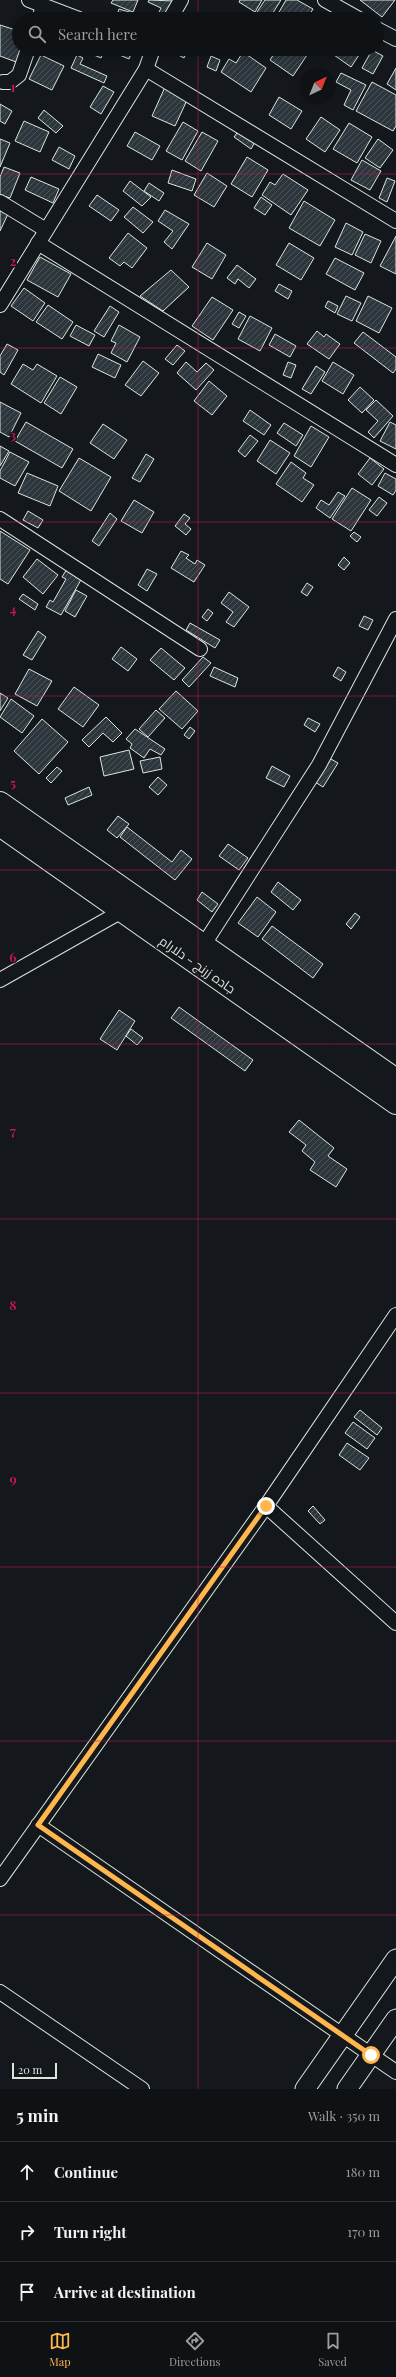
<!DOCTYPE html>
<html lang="en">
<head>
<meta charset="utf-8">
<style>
  body { margin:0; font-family:"Playfair Display",Cairo,serif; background:#1d2022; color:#f1f3f6 }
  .compass { position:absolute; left:300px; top:68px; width:36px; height:36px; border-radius:50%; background:#0f1215; box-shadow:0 2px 10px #0003; rotate:43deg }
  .scale { position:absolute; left:12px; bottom:10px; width:45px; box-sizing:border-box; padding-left:4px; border:2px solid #d8e6dc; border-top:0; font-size:11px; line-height:14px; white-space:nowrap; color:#d8e6dc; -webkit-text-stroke:3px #14181c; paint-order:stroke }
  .stop { position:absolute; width:12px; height:12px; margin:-9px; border:3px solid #ffb74d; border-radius:50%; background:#fff }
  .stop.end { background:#ffb74d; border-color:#fff; box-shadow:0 1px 4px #0008 }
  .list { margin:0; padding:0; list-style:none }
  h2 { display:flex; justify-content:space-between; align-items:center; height:52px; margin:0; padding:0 16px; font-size:17px }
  h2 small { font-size:13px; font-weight:400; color:#9b9ea0 }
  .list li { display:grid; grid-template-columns:26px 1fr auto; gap:12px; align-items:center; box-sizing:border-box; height:60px; padding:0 16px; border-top:1px solid #2f3234 }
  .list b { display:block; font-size:15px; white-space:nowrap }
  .list em { font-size:13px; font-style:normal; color:#9b9ea0 }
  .icon { flex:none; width:22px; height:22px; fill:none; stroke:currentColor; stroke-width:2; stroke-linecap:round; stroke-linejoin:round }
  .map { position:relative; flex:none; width:396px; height:2089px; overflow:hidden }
  .search { position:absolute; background:#0f1215; box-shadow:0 2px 10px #0003; left:12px; right:12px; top:12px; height:44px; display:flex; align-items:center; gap:10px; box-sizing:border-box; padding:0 14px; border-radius:22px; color:#9b9ea0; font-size:15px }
  .sheet { height:232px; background:#0f1215 }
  nav { display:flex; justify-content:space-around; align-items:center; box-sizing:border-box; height:56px; border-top:1px solid #2f3234; background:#0f1215; font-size:11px; color:#9b9ea0 }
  nav a { display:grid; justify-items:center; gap:2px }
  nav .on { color:#ffb74d }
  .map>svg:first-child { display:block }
  .building { fill:url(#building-hatch); stroke:#d8e6dc }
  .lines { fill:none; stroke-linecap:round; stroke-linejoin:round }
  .street-casing { stroke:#d8e6dc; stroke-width:16 }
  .secondary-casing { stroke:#d8e6dc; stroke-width:21 }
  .highway-casing { stroke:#d8e6dc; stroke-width:24 }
  .street { stroke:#14181c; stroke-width:14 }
  .secondary { stroke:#14181c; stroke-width:19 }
  .highway { stroke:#14181c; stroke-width:22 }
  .route { stroke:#ffb74d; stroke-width:5 }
  .grid { fill:none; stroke:#c2185b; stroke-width:1; stroke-opacity:0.55 }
  .labels { text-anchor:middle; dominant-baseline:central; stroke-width:3; stroke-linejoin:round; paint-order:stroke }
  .street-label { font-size:13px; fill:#d8e6dc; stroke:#14181c }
  .grid-label { font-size:13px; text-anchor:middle; font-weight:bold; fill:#c2185b; stroke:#14181c; stroke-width:3; stroke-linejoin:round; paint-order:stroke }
</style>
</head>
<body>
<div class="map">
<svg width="396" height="2089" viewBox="0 0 396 2089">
  <defs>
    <pattern id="building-hatch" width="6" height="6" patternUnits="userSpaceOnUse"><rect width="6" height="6" fill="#2c363c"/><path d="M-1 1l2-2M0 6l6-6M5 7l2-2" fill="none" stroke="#4a5358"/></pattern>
  </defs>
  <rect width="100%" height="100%" fill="#14181c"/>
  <g class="building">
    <polygon points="113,0 138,0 133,12 111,3"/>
    <polygon points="149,0 174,1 166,19 156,19 161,8 148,2"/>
    <polygon points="240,0 262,0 255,12 239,2"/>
    <polygon points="265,0 281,0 269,19 257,12"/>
    <polygon points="286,0 297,0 313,9 307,19 275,19"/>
    <polygon points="360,0 395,0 382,17"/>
    <polygon points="119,9 133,13 131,19 116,18"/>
    <polygon points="0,25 19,31 19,49 24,49 19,63 0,56"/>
    <polygon points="91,49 105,49 101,58 89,53"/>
    <polygon points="111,49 133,49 129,59 110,51"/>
    <polygon points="167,49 188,49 184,58"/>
    <polygon points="277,49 311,49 293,76 270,60"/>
    <polygon points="338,49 363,49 351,67 334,55"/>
    <polygon points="372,50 383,56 373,74 362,68"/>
    <polygon points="243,52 266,68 251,92 221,72 229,59 236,63"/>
    <polygon points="41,55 64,66 52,90 29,79"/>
    <polygon points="77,55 83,58 80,64 107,76 104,83 71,68"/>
    <polygon points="211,56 220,60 216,71 207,67"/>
    <polygon points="396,68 396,90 387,84"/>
    <polygon points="341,73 366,85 353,110 344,105 351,90 336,82"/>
    <polygon points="372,82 396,95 396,126 393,131 356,111"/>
    <polygon points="103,86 114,92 101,114 90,107"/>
    <polygon points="165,87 188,98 175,126 152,116"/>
    <polygon points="279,97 302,111 291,129 269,115"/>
    <polygon points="0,104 12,111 5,124 0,121"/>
    <polygon points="44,110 63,126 56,133 38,118"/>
    <polygon points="321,117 340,130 325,152 306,139"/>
    <polygon points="24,121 49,132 40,152 15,141"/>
    <polygon points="183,122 198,131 182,160 166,151"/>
    <polygon points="349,123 372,137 357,163 333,149"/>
    <polygon points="239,130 255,142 251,149 234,137"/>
    <polygon points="135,132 160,146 152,160 127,146"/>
    <polygon points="202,132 218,141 201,171 185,161"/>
    <polygon points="0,139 10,143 0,167"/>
    <polygon points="378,139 393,150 380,168 365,158"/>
    <polygon points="59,147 75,156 69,169 52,160"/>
    <polygon points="247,157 268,170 252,197 231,184"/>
    <polygon points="362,160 381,171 370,190 351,180"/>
    <polygon points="4,167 20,173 10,198 0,195 0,177"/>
    <polygon points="172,170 196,179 192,191 168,183"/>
    <polygon points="207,173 227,186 214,207 194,195"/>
    <polygon points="283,174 308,190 291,215 262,195 270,182 275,185"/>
    <polygon points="31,177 59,189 53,203 25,190"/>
    <polygon points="387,178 395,181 387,202 379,198"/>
    <polygon points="130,181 151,197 142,206 123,191"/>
    <polygon points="149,183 164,193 159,201 144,191"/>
    <polygon points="97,195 119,210 111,221 89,206"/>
    <polygon points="261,197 272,205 265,215 254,208"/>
    <polygon points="304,201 335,220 320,246 289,228"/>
    <polygon points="133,207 153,222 143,233 124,217"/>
    <polygon points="165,210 189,224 172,249 164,242 173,231 158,221"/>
    <polygon points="0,211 8,214 0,231"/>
    <polygon points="346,223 363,232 352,255 335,247"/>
    <polygon points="128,233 147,248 132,268 124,262 120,266 109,258"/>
    <polygon points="365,234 381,241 371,263 355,255"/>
    <polygon points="396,236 396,274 380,266"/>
    <polygon points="207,243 226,255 212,279 192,267"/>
    <polygon points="289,243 314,258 301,280 276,265"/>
    <polygon points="40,257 71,274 58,297 27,280"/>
    <polygon points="335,258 364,273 355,290 326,274"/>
    <polygon points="237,265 256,279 249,288 238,279 235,284 227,278"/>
    <polygon points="171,270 189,287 163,311 140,296"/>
    <polygon points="279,284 292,291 288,299 275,291"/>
    <polygon points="24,288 45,303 33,321 11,306"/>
    <polygon points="346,296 361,303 352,321 337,314"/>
    <polygon points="368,296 392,308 379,333 356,321"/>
    <polygon points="212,297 233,310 213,340 192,326"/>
    <polygon points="328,301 338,306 335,313 325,307"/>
    <polygon points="48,305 73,322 62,339 36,322"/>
    <polygon points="110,306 119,312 104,337 94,331"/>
    <polygon points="239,312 246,316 239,328 232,324"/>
    <polygon points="250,316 272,328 260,351 238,339"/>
    <polygon points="76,325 95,335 89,346 70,336"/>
    <polygon points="119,325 140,337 127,362 111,353 116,343 111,341"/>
    <polygon points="317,331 324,337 326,334 340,344 329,359 307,344"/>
    <polygon points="363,332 396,357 396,369 393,373 354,343"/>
    <polygon points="275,334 296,346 290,357 269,345"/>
    <polygon points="7,344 18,350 4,375 0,372 0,356"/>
    <polygon points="177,345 185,351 173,365 165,359"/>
    <polygon points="98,354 121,365 115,378 92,367"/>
    <polygon points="143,361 159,373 141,396 125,385"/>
    <polygon points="186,362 197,372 206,363 214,370 196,390 177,373"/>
    <polygon points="288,362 296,365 291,378 283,375"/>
    <polygon points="333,362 354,375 343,394 322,381"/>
    <polygon points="23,364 33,370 37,364 57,376 41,403 11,384"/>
    <polygon points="316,366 325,372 311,394 302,389"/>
    <polygon points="60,377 77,387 61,414 44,403"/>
    <polygon points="209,381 227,396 212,415 194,401"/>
    <polygon points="360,387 374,400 362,413 348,400"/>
    <polygon points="376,400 393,416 374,438 368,432 378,421 366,410"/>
    <polygon points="0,402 21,413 9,437 0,432"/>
    <polygon points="250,410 271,425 264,435 243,421"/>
    <polygon points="26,422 73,449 62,468 15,441"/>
    <polygon points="390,422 396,425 396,449 380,441"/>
    <polygon points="284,423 303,435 296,446 277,433"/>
    <polygon points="103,424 127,440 114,459 90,443"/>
    <polygon points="311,426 329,437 311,467 294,456"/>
    <polygon points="250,435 258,441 245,457 238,451"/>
    <polygon points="270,440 290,453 276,474 257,461"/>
    <polygon points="0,446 9,451 0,466"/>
    <polygon points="10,452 29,462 15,486 0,478 0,471"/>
    <polygon points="146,454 154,459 140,482 132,478"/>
    <polygon points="79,458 111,477 91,511 59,491"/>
    <polygon points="370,458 384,469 372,485 358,474"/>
    <polygon points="291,462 306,473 303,478 314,485 302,502 276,484"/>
    <polygon points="27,473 58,486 50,506 18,493"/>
    <polygon points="385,473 396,479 396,490 393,495 378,486"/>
    <polygon points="352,488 371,500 351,531 332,519"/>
    <polygon points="338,492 345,496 330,518 316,508 321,500 329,505"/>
    <polygon points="379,497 387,503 377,516 369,510"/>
    <polygon points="134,500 154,512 142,533 121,521"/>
    <polygon points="28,511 43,520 38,528 23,520"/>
    <polygon points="110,513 117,519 99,546 92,541"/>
    <polygon points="184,514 190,518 185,524 191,529 186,535 175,526"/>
    <polygon points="0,531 30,550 8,584 0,579"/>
    <polygon points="354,532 361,537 357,542 350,536"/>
    <polygon points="181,551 189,555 186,558 195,564 197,560 205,565 194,582 171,568"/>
    <polygon points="344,557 350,563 344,570 338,565"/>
    <polygon points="37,559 58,575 43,594 23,577"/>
    <polygon points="67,569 82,578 61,615 46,607 50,600 53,602 66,579 62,577"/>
    <polygon points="147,569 157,574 147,591 138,585"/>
    <polygon points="307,583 313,587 307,596 301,592"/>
    <polygon points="76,590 87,596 75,617 65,611"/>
    <polygon points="229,592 249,607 234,627 226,622 233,612 221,603"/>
    <polygon points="23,594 38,604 35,610 19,599"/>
    <polygon points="208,609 213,613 207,621 202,617"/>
    <polygon points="364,616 373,620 368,630 359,626"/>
    <polygon points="190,623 220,640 215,648 186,630"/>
    <polygon points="38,631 46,637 32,660 23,655"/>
    <polygon points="121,647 137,659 128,671 112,659"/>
    <polygon points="161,648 185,668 174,680 150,660"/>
    <polygon points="203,657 211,663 189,687 182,680"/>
    <polygon points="214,667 238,678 235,687 210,676"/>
    <polygon points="338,667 346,672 341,681 333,676"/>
    <polygon points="29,669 52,681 37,706 15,694"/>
    <polygon points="74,687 99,705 83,727 58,709"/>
    <polygon points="176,691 198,711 182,729 159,709"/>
    <polygon points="0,693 8,698 0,711"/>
    <polygon points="11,699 34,716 22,733 0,717"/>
    <polygon points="156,710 165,718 148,737 139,729"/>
    <polygon points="106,717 122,733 113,742 103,733 89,747 82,740"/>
    <polygon points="308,718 320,724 315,732 304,725"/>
    <polygon points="42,719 68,742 39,774 14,751"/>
    <polygon points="190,727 195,731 189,739 184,735"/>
    <polygon points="135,729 165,749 161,755 150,749 144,758 130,748 132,744 126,739"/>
    <polygon points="129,750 134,769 104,776 100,757"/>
    <polygon points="160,757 162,769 143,773 140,761"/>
    <polygon points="329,758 338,763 323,787 315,782"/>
    <polygon points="272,766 290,776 284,787 266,778"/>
    <polygon points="57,767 62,771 51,783 46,778"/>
    <polygon points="158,777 167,785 158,795 149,787"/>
    <polygon points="89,787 92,795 68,805 65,798"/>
    <polygon points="118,816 129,824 117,838 107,830"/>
    <polygon points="127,827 172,862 181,850 192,859 175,880 120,837"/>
    <polygon points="228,844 248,858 239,870 219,856"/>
    <polygon points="278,882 301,900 293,910 271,892"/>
    <polygon points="202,892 218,904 212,912 197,900"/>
    <polygon points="257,897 276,912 258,937 238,923"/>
    <polygon points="355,913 360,917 351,929 346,924"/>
    <polygon points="272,926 323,964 313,978 262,939"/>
    <polygon points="179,1007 253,1060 245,1071 171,1018"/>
    <polygon points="119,1010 135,1021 117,1050 100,1039"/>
    <polygon points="131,1029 143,1038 137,1045 126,1036"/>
    <polygon points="299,1120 334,1148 328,1156 347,1169 336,1187 310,1170 315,1162 302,1151 306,1145 289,1132"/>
    <polygon points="360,1410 382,1428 377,1435 354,1417"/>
    <polygon points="353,1422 375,1438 367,1449 345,1433"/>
    <polygon points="347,1443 369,1458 360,1470 339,1455"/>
    <polygon points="313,1506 325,1520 320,1524 308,1511"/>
  </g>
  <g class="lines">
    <defs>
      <g id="street">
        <polyline points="29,0 79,19"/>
        <polyline points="325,0 359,19"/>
        <polyline points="39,19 43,6"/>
        <polyline points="170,19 181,0"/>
        <polyline points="377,29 396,39"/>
        <polyline points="146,69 396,221"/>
        <polyline points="3,82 10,82 19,75 28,49"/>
        <polyline points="0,202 46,230"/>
        <polyline points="38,243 396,465"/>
        <polyline points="0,305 146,69 153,49"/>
        <polyline points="0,519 200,649"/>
        <polyline points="199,952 319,765 396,619"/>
        <polyline points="0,980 122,911"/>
        <polyline points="266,1506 396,1623"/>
        <polyline points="38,1825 396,2072"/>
        <polyline points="0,1879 266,1506 396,1315"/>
        <polyline points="0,1992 142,2089"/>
      </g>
      <g id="secondary">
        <polyline points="305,2089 396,1959"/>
        <polyline points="347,2089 396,2019"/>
      </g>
      <g id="highway">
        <polyline points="0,803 396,1080"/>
        <polyline points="0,825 396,1103"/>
      </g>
    </defs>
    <use href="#street" class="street-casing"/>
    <use href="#secondary" class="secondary-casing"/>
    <use href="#highway" class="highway-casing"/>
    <use href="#street" class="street"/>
    <use href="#secondary" class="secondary"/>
    <use href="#highway" class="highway"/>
  </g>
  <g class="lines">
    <polyline class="route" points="266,1506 38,1825 371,2055"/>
  </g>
  <path class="grid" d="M198 0V19M198 49V2089M0 174H396M0 348H396M0 522H396M0 696H396M0 870H396M0 1044H396M0 1219H396M0 1393H396M0 1567H396M0 1741H396M0 1915H396"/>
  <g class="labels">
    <g class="street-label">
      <text transform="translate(198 964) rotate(35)">جاده زرنج - دلارام</text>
    </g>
  </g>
  <g class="grid-label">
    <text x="13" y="92">1</text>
    <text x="13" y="266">2</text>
    <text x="13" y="440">3</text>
    <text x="13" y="614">4</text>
    <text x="13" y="788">5</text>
    <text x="13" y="962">6</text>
    <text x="13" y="1136">7</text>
    <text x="13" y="1310">8</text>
    <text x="13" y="1484">9</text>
  </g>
</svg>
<svg class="compass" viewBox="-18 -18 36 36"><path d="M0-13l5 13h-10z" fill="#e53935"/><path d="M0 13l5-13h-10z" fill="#9b9ea0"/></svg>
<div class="scale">20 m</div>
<div class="stop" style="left:371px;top:2055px"></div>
<div class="stop end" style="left:266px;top:1506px"></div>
<div class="search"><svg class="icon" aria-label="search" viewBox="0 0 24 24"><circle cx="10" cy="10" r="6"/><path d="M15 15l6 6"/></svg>Search here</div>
</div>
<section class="sheet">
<h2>5 min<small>Walk · 350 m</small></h2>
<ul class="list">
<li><svg class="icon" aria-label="ahead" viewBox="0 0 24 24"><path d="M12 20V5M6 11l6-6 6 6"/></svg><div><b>Continue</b></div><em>180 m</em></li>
<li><svg class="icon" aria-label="right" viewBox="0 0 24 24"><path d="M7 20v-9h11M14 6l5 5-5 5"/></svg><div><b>Turn right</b></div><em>170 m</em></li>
<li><svg class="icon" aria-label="arrive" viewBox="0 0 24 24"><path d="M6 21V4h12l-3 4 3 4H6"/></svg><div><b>Arrive at destination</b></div></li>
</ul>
</section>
<nav>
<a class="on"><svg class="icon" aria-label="map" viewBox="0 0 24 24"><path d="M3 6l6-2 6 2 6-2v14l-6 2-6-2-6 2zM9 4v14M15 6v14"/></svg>Map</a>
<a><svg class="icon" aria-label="directions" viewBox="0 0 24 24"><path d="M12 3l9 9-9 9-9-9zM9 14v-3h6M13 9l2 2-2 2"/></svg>Directions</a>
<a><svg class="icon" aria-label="saved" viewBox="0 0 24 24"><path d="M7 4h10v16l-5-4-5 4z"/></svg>Saved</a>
</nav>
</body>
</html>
